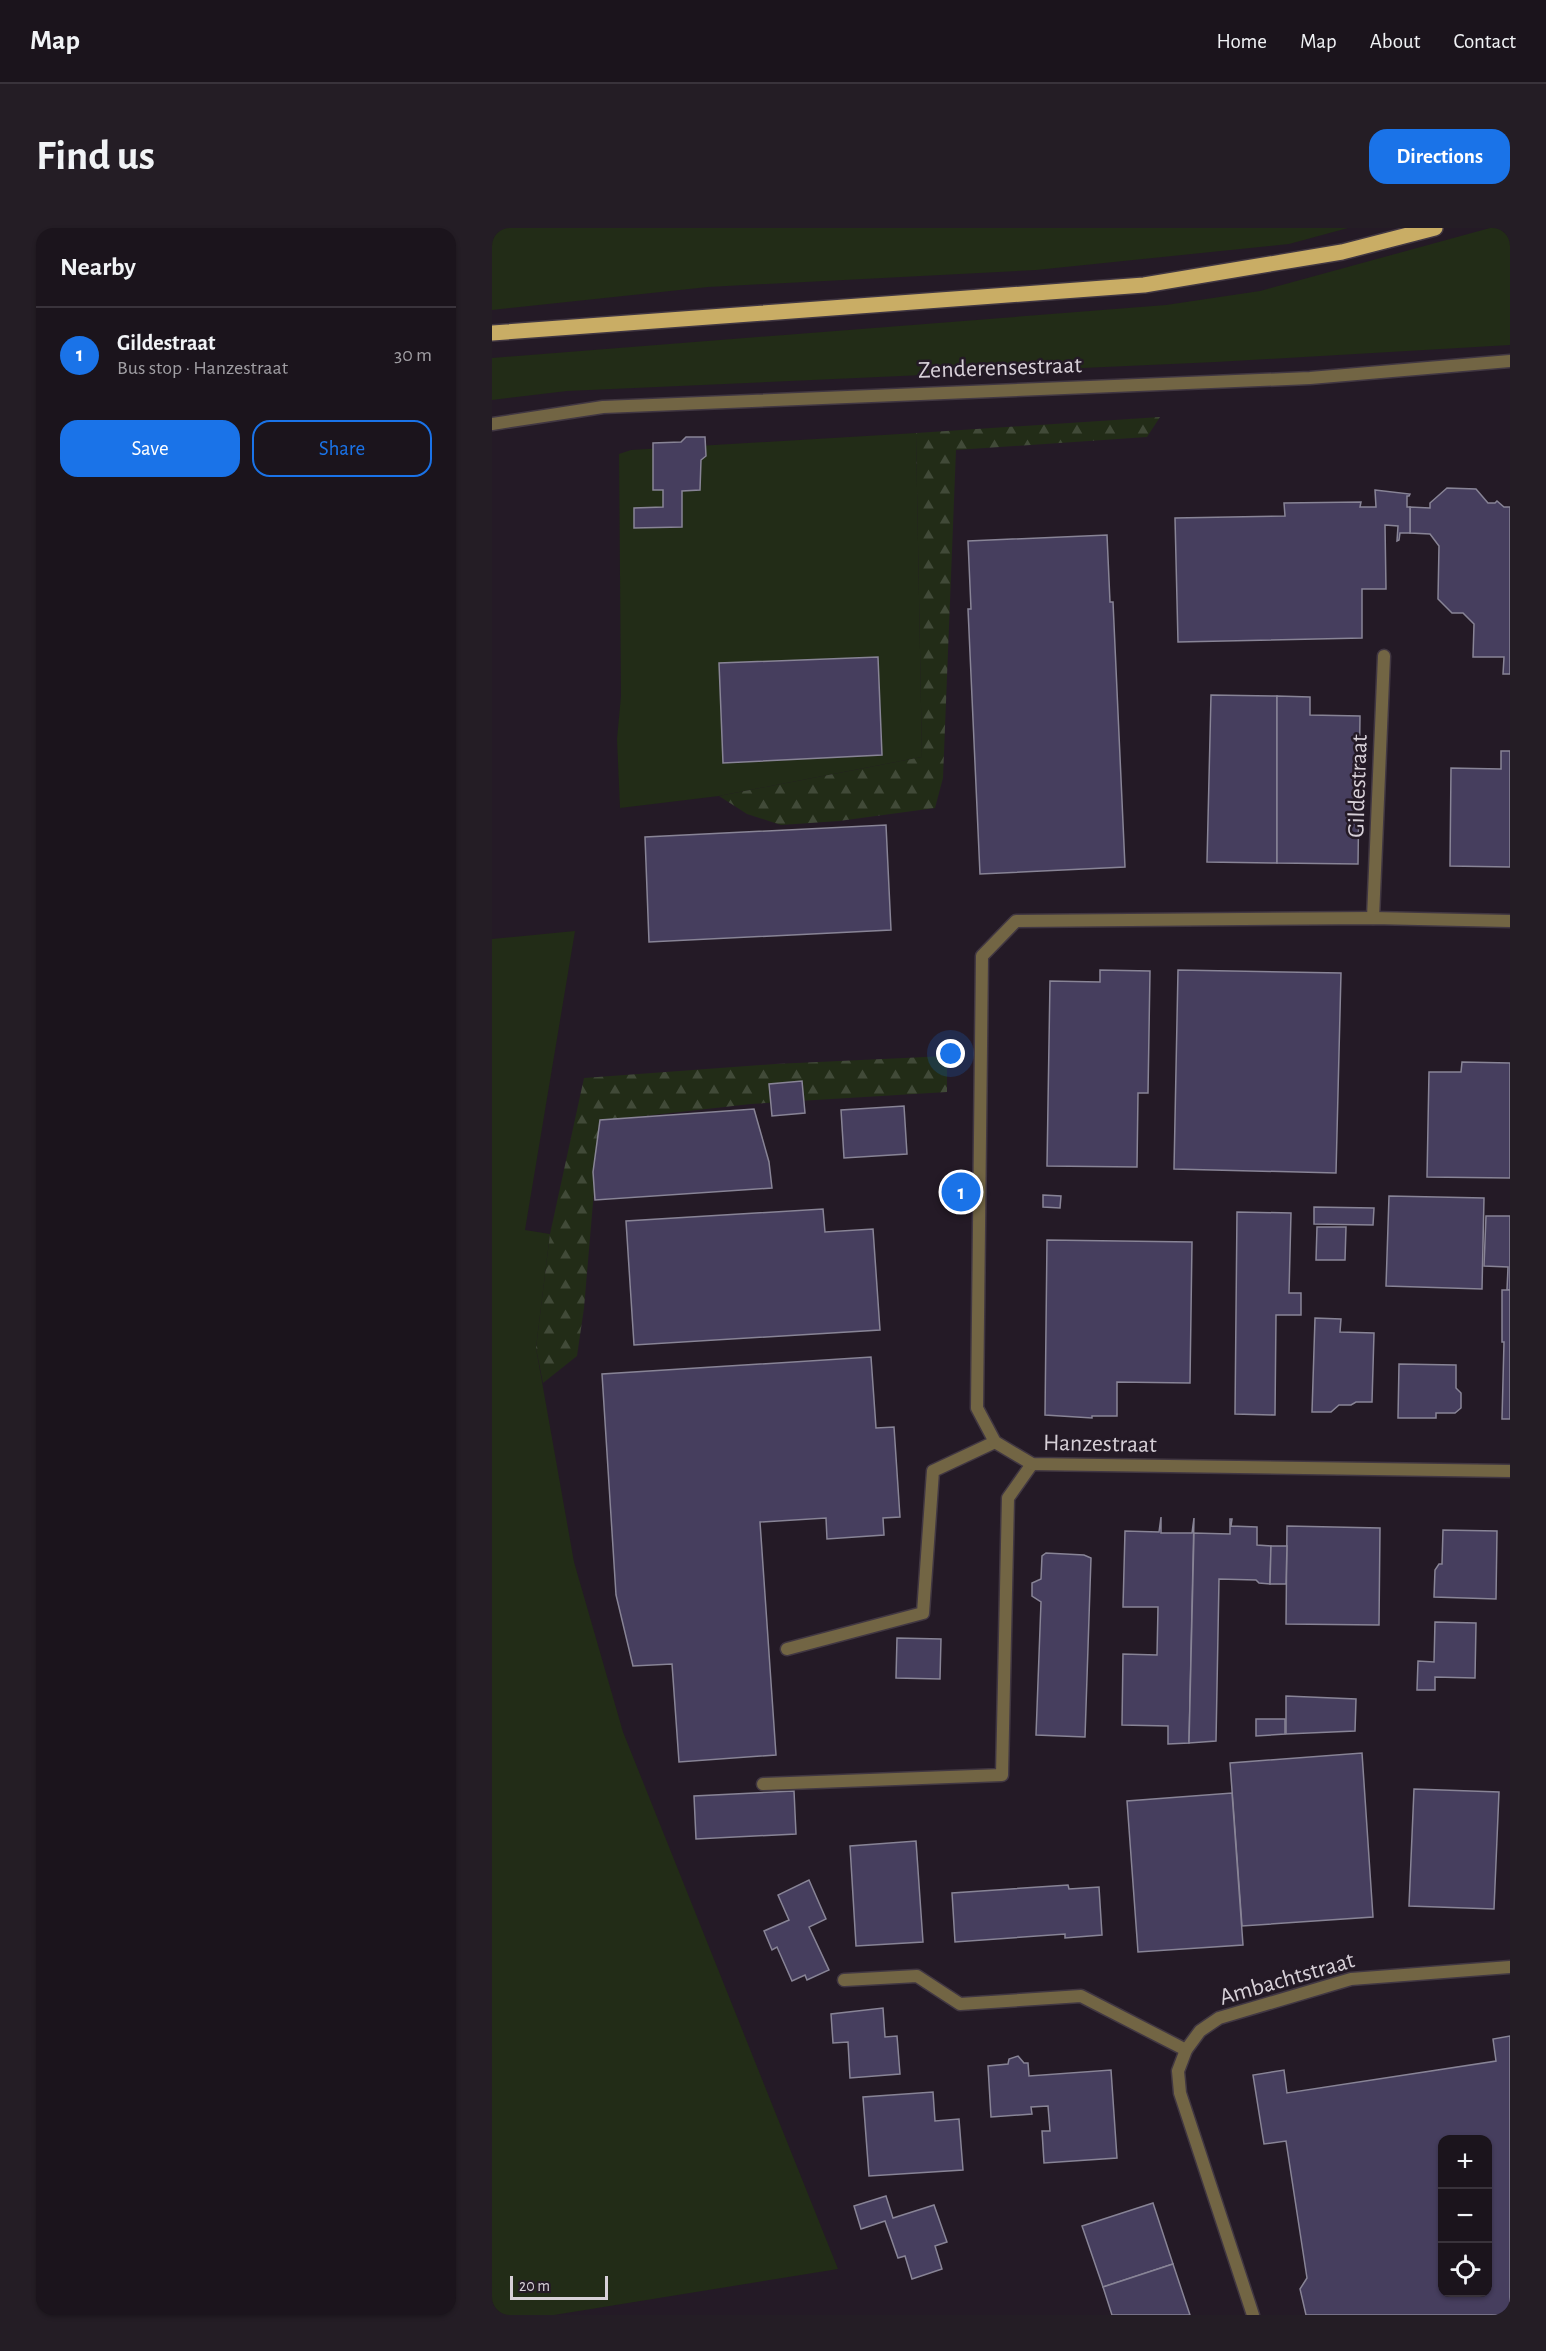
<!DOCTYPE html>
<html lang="en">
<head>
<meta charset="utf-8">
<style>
  body { margin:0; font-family:"Alegreya Sans",sans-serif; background:#241d25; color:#f1f3f6 }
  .controls { position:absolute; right:18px; bottom:18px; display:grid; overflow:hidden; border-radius:12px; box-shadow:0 2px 4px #0004 }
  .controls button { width:54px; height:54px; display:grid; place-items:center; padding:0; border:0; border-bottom:2px solid #39333b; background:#1b141c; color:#f1f3f6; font:30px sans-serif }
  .scale { position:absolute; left:18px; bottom:15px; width:98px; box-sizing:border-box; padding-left:6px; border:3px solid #d7d0d8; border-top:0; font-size:16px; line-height:21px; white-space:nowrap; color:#d7d0d8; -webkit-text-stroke:4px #241a26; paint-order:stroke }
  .you { position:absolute; left:459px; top:826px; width:21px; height:21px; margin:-15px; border:4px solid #fff; border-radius:50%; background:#1a73e8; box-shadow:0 0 0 9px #1a73e833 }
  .badge { display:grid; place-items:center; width:39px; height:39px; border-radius:50%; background:#1a73e8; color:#fff; font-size:20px; font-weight:700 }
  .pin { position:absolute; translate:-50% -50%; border:3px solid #fff; box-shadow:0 2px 6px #0006 }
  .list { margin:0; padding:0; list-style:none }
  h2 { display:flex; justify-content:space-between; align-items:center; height:78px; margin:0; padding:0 24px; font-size:26px }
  h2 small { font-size:20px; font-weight:400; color:#a09ea3 }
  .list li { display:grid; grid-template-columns:39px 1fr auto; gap:18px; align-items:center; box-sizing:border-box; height:96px; padding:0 24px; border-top:2px solid #39333b }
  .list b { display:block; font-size:22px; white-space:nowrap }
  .list p { margin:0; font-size:20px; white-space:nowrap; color:#a09ea3 }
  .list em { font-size:20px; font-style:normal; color:#a09ea3 }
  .actions { display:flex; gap:12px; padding:18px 24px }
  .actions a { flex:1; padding:14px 0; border:2px solid #1a73e8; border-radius:18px; text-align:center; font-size:21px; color:#1a73e8 }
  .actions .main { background:#1a73e8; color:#fff }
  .icon { flex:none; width:33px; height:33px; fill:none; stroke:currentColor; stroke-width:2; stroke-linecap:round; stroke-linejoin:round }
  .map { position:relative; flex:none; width:1018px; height:2087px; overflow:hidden; border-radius:18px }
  header { display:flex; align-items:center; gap:36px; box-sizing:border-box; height:84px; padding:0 30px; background:#1b141c; border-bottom:2px solid #39333b }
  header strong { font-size:28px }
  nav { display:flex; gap:33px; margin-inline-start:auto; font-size:21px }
  .intro { display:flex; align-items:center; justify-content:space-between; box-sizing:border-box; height:144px; padding:0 36px }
  h1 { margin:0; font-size:42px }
  .button { padding:15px 27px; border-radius:18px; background:#1a73e8; color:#fff; font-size:21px; font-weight:700 }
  main { display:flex; gap:36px; padding:0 36px }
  aside { flex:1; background:#1b141c; border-radius:18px; box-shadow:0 2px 4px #0004 }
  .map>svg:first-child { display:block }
  .green { fill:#222c17 }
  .forest { fill:url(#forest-firs) }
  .building { fill:#463e5e; stroke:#888496; stroke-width:1.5; fill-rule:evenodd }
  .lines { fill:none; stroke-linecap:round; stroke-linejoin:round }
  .service-casing { stroke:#413742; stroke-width:15 }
  .minor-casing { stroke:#413742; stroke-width:15 }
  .primary-casing { stroke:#413742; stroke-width:18 }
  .service { stroke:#726544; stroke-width:12 }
  .minor { stroke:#726544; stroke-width:12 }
  .primary { stroke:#c9ad65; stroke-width:15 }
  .labels { text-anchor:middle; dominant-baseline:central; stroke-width:5; stroke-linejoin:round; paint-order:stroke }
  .street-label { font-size:24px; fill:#d7d0d8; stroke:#241a26 }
</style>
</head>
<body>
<header>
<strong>Map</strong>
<nav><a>Home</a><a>Map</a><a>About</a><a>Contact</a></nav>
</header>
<div class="intro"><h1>Find us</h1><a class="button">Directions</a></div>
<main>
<aside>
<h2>Nearby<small></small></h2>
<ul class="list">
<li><span class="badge">1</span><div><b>Gildestraat</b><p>Bus stop · Hanzestraat</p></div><em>30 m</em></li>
</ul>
<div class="actions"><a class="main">Save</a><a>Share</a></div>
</aside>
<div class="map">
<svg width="1018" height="2087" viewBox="0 0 1018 2087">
  <defs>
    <pattern id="forest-firs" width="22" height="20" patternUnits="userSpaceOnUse" patternTransform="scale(1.5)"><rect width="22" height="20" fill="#222c17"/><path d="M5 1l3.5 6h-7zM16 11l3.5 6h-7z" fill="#414a38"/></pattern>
  </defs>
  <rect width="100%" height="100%" fill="#241a26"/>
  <g class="green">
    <polygon points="0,0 856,0 797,16 544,42 216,59 0,82"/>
    <polygon points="998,0 1018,0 1018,117 724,134 75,163 0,172 0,130 674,77 768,63"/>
    <polygon points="424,205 430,529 227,568 128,580 125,511 129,468 127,226 139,222"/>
    <polygon points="83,703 33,1002 58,1006 44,1120 82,1334 131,1504 346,2041 62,2087 0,2087 0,711"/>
  </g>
  <g class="forest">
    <polygon points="668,189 655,209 464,222 451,550 443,580 347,593 289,597 255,586 227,568 430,529 424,205"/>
    <polygon points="455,828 455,864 259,876 108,893 92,1080 85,1128 51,1155 44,1120 58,1006 92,850 283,836"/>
  </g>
  <g class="building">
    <polygon points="194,209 213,209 214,228 209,232 208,262 190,263 190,299 142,300 142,280 171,279 171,262 161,262 161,215 189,214"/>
    <polygon points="955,260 984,261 996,275 1003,275 1005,273 1012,279 1018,279 1018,446 1011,446 1012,429 981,429 982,396 971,385 960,385 946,371 947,318 938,306 918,305 918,279 938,280 938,275"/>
    <polygon points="883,262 918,266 917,268 915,268 915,279 918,279 918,305 908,305 907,312 905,313 906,298 893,297 894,361 870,361 870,410 686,414 683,290 793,288 792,275 869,274 868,279 884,279"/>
    <polygon points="615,307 618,374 621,374 633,639 488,646 476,381 479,381 476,313"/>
    <polygon points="386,429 390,527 231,535 227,435"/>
    <polygon points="719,467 785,468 785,635 715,634"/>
    <polygon points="785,468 818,469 818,487 868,488 866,636 785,635"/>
    <polygon points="1009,523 1018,523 1018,639 958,638 959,540 1009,541"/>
    <polygon points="394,597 399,702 157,714 153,609"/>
    <polygon points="608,742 658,743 656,865 646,865 645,939 555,938 558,753 608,754"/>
    <polygon points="686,742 849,745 844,945 682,941"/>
    <polygon points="970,834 1018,835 1018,950 935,949 937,844 969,844"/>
    <polygon points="310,853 313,885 280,888 277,856"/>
    <polygon points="412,878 415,926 352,930 349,882"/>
    <polygon points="262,881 277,934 280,960 103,972 101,944 108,892"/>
    <polygon points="551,967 569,968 568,980 551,979"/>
    <polygon points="897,968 992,970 990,1061 894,1058"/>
    <polygon points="822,979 882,980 881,997 822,996"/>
    <polygon points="331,981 333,1004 381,1001 388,1102 142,1117 134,993"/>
    <polygon points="745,984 799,985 797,1065 809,1065 809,1087 784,1087 783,1187 743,1186"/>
    <polygon points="994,988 1018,988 1018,1062 1015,1062 1016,1039 992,1038"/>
    <polygon points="825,999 854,999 853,1032 824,1032"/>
    <polygon points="555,1012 700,1014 698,1155 625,1154 625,1188 600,1188 600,1190 553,1187"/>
    <polygon points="1010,1062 1018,1062 1018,1191 1010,1191 1012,1114 1010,1114"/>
    <polygon points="823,1090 849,1091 848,1104 882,1105 880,1174 864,1174 859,1177 847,1177 839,1184 820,1184"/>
    <polygon points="379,1129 384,1200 402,1199 408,1289 391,1290 392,1307 335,1311 334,1290 268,1294 284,1527 187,1534 180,1436 141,1438 124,1367 110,1146"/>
    <polygon points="907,1136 964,1137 964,1160 969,1165 969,1180 963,1185 944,1185 944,1190 906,1190"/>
    <polygon points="669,1289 669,1305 700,1305 702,1290 697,1515 676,1516 676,1498 630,1497 631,1426 665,1427 666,1379 631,1379 633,1303 667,1304"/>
    <polygon points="738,1291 740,1291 739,1298 765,1299 765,1317 779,1318 778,1356 767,1355 764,1352 727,1351 724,1513 697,1515 702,1305 738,1306"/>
    <polygon points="795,1298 888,1300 887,1397 794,1396"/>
    <polygon points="951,1302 1005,1303 1004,1371 942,1369 943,1342 947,1336 950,1336"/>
    <polygon points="779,1318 795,1318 794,1356 778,1356"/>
    <polygon points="554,1325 592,1327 599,1330 593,1509 544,1507 549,1374 540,1368 540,1355 549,1351 550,1328"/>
    <polygon points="943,1394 984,1395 983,1450 943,1449 943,1462 925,1462 926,1433 942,1434"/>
    <polygon points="405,1410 449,1411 448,1451 404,1450"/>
    <polygon points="794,1468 864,1471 863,1503 794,1506"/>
    <polygon points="764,1491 793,1491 793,1506 764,1508"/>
    <polygon points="870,1525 881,1689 750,1698 738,1535"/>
    <polygon points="922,1561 1007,1564 1002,1681 917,1678"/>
    <polygon points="302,1563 304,1606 204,1611 202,1568"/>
    <polygon points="740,1565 751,1717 646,1724 635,1573"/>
    <polygon points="424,1613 431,1714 364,1718 358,1618"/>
    <polygon points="317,1652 334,1691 317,1699 337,1742 315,1752 313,1747 300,1753 285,1719 280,1722 272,1703 297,1692 286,1667"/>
    <polygon points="576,1657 577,1661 607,1659 610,1707 573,1710 573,1706 463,1714 460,1665"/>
    <polygon points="391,1780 393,1809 405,1808 408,1846 358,1850 356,1814 341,1815 339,1786"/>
    <path d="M1018 1808V2087H814L808 2061 815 2050 794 1913 772 1916 761 1847 792 1842 795 1865 1004 1833 1001 1811ZM951 1912H996V2064H951Z"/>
    <polygon points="526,1828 532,1835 536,1835 537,1848 619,1842 625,1930 552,1935 550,1903 558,1903 556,1878 539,1879 540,1886 499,1889 496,1838 516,1836 517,1831"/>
    <polygon points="441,1864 443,1893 467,1891 471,1942 377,1948 371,1869"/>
    <polygon points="394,1968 401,1990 442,1977 455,2014 443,2018 450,2041 420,2051 413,2028 406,2030 393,1993 369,2001 362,1978"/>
    <polygon points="661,1975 681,2036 611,2059 590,1998"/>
    <polygon points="681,2036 698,2087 620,2087 611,2059"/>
  </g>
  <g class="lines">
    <defs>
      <g id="service">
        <polyline points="295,1421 431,1385 441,1243 503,1214"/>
        <polyline points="271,1556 510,1547 516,1270 540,1236"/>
      </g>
      <g id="minor">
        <polyline points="0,196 111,179 818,150 1018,133"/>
        <polyline points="881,690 892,428"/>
        <polyline points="1018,693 881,690 524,693 490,728 485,1180 503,1214 540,1236 1018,1243"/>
        <polyline points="352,1752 425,1748 468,1776 589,1768 694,1822"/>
        <polyline points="761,2087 688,1865 686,1843 694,1822 708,1803 727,1790 859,1751 1018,1739"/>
      </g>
      <polyline id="primary" points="0,105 652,57 850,24 943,0"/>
    </defs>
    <use href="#service" class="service-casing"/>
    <use href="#minor" class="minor-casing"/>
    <use href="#primary" class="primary-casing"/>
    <use href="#service" class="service"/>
    <use href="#minor" class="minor"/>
    <use href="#primary" class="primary"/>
  </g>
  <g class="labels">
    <g class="street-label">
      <text transform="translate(508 140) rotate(-2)">Zenderensestraat</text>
      <text transform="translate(866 558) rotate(-88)">Gildestraat</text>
      <text transform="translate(608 1216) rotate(1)">Hanzestraat</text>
      <text transform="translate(795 1751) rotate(-16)">Ambachtstraat</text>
    </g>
  </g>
</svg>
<div class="controls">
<button>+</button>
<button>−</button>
<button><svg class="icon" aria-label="locate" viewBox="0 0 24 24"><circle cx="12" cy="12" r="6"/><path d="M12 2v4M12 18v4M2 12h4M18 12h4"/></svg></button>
</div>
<div class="scale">20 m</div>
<div class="you"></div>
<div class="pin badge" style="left:469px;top:964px">1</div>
</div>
</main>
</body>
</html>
